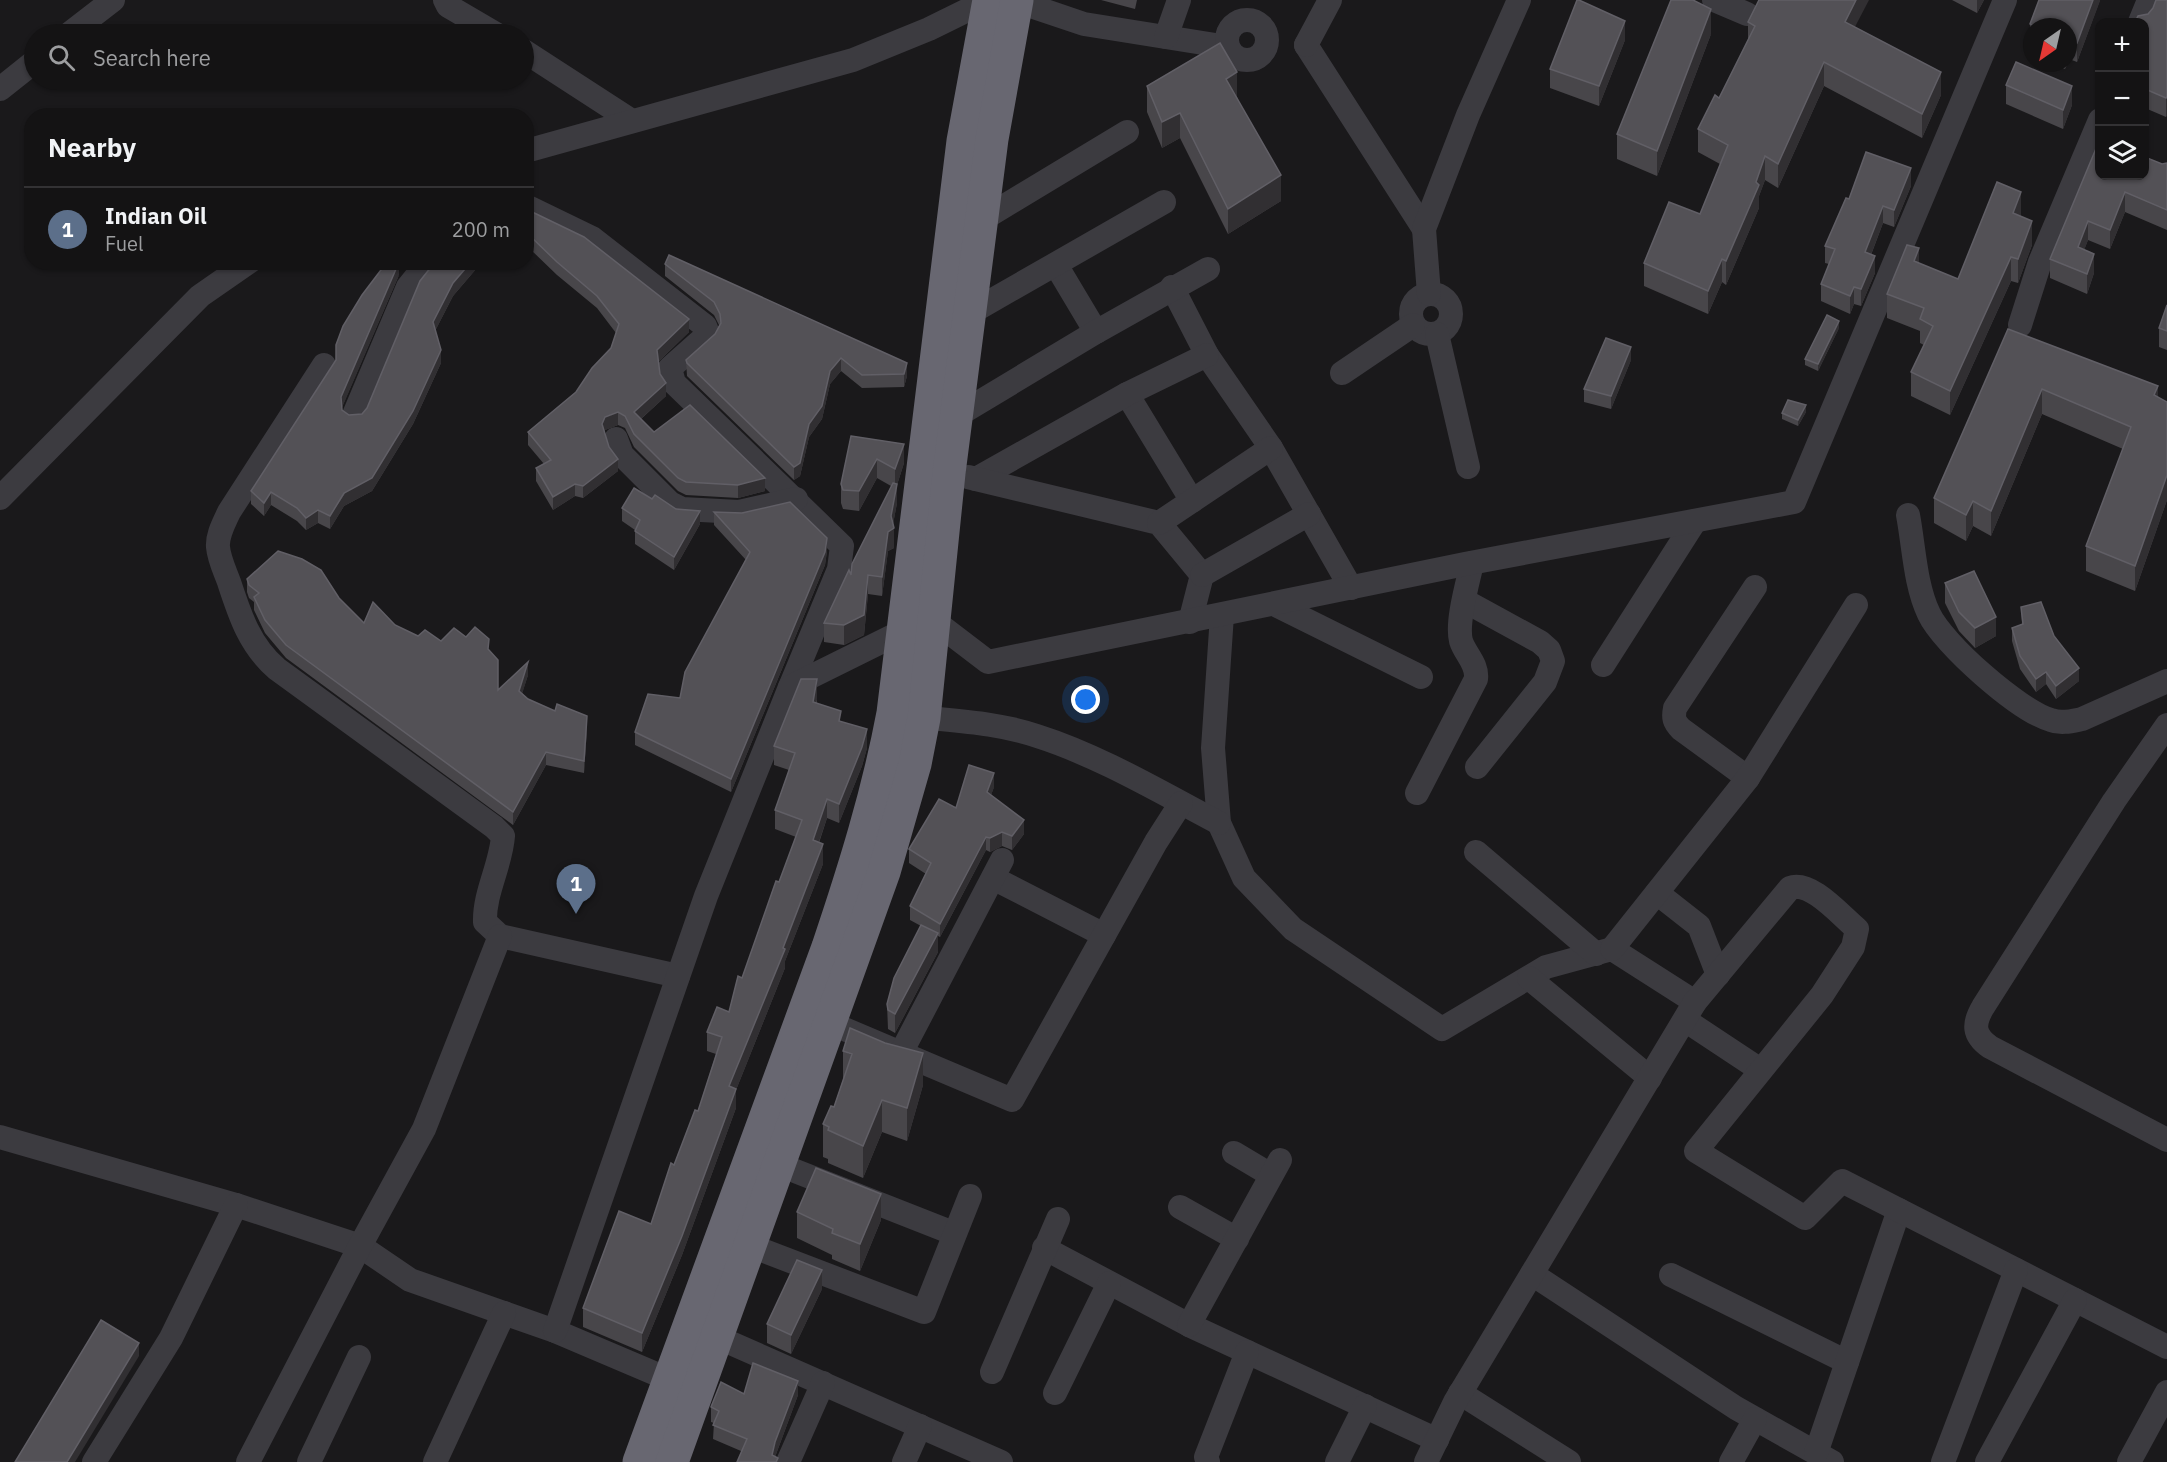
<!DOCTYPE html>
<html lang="en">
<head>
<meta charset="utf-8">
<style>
  body { margin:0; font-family:"IBM Plex Sans",sans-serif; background:#212022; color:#f1f3f6 }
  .controls { position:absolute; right:18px; top:18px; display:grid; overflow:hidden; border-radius:12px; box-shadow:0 2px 4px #0004 }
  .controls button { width:54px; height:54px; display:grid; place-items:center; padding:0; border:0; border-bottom:2px solid #333234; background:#141314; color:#f1f3f6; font:30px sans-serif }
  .compass { position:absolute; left:2023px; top:18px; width:54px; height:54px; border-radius:50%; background:#141314; box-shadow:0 2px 4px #0004; rotate:214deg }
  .you { position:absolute; left:1086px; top:700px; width:21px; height:21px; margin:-15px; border:4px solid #fff; border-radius:50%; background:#1a73e8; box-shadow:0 0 0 9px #1a73e833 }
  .badge { display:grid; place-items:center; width:39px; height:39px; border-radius:50%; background:#b45309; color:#fff; font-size:20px; font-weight:700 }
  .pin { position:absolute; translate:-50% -50px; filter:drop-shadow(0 2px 3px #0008) }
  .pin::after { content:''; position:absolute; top:32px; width:21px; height:18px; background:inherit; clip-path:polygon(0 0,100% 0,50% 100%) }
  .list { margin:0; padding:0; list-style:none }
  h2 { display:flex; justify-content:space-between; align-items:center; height:78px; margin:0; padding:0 24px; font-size:26px }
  h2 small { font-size:20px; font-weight:400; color:#9d9ea0 }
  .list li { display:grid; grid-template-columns:39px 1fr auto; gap:18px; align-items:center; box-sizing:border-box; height:84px; padding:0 24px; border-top:2px solid #333234 }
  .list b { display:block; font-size:22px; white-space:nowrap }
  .list p { margin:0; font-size:20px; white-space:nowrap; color:#9d9ea0 }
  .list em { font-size:20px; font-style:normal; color:#9d9ea0 }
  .icon { flex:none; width:33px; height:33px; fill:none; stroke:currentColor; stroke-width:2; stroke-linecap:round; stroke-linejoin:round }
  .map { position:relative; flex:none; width:2167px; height:1462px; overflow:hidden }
  .search { position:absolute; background:#141314; box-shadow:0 2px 4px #0004; left:24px; top:24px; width:510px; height:66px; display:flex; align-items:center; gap:15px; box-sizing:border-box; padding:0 21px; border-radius:33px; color:#9d9ea0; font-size:22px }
  .panel { position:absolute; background:#141314; box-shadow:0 2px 4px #0004; left:24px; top:108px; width:510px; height:162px; border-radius:24px }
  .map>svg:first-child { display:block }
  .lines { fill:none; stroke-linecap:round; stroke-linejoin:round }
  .minor { stroke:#3c3b40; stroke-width:24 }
  .highway { stroke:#686771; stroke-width:33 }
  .wall { fill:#48464a }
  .shaded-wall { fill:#312f32 }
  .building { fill:#535156; stroke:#615f66; stroke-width:1.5 }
</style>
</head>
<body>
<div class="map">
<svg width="2167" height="1462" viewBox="0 0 2167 1462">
  <rect width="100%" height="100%" fill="#1a191b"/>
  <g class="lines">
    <g class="minor">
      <polyline points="445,0 448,6 496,34"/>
      <polyline points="1002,0 1016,1 1084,24 1228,47"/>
      <polyline points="1714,0 1747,14"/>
      <circle cx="1247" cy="40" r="20"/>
      <polyline points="2140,22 2149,0"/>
      <polyline points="69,34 113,0"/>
      <polyline points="1166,37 1179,0"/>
      <polyline points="1306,45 1424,229"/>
      <polyline points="1306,45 1330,0"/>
      <polyline points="524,51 632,121"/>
      <polyline points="0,89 34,62"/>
      <polyline points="526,151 853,60 929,29 988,0"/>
      <polyline points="526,206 592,238 705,326 707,331 705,337 670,368 674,383 842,546 839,569 790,687"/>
      <polyline points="983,219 1127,132"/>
      <polyline points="1056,265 1096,332"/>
      <polyline points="1172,287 1207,355 1271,448 1351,588"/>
      <circle cx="1431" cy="314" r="20"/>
      <polyline points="1429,294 1424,229 1468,115 1519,0"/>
      <polyline points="959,311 970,313 1164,202"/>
      <polyline points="2020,325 2040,262 2100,120"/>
      <polyline points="1437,334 1468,467"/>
      <path d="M324 365 229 512C224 523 217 535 218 547 219 559 225 571 229 582 240 616 250 646 277 669L494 827 503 836C501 865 484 893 485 922L500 936 678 976"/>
      <polyline points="1342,373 1413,325"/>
      <polyline points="1127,394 1192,501"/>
      <polyline points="354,415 408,287 428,262"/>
      <polyline points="958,415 1096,332 1208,269"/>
      <polyline points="616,439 622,455 670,503 682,509 739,512 796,499"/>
      <polyline points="968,477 976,479 1127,394 1207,355"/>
      <polyline points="976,479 1159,523 1202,575 1190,622"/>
      <polyline points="0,498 200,296 249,262"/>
      <path d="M1908 515C1914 547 1915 585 1929 614 1943 644 2019 711 2051 720 2061 724 2072 721 2082 719L2167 681"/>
      <polyline points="1159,523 1271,448"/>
      <polyline points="1202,575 1309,514"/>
      <polyline points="1465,601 1540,642 1549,650 1553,661 1545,682 1477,767"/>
      <polyline points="1274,604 1421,677"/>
      <polyline points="1222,615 1213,748 1219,823 1244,878 1293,929 1442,1029 1546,967 1612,949 1695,1002"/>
      <polyline points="1603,665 1695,521"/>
      <path d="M910 716C952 721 996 722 1037 736 1100 756 1160 792 1219 823"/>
      <path d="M2167 725 2114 801 1983 1007C1973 1024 1973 1035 1990 1047L2167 1140"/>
      <path d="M1748 778 1681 729C1674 722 1673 718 1675 708L1755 587"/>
      <path d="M1417 793 1476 679C1478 664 1465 654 1461 641 1456 622 1468 582 1472 563"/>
      <polyline points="1476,852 1596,954"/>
      <polyline points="993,878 1104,935"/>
      <polyline points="1657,893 1699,926 1718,975"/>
      <polyline points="1612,949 1748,778 1856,605"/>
      <polyline points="1529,978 1650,1078"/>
      <polyline points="1685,1020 1759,1069"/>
      <polyline points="830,1023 1012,1100 1156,842 1181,803"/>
      <polyline points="901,1053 1002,860"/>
      <polyline points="0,1137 236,1205 360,1246 410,1280 555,1331 668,1379"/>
      <polyline points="1234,1153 1271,1175"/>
      <polyline points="780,1165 953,1233"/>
      <polyline points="1180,1207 1237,1239"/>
      <polyline points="751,1246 924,1312 970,1196"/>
      <polyline points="1044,1248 1189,1325 1437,1440"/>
      <polyline points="1532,1274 1736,1408 1832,1462"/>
      <polyline points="1671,1275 1847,1362"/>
      <polyline points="1189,1325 1280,1160"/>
      <polyline points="555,1331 706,896 790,687 901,632 933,620 988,662 1465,564 1794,502 2005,0"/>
      <polyline points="717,1337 1001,1462"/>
      <polyline points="992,1372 1058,1219"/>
      <polyline points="1055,1393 1109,1283"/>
      <polyline points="1460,1393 1569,1462"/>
      <polyline points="1816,1453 1899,1210"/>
      <polyline points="94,1462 171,1338 236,1205"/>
      <polyline points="248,1462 360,1246 424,1129 500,936"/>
      <polyline points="309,1462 359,1357"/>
      <polyline points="435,1462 504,1313"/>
      <polyline points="788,1462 823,1383"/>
      <polyline points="904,1462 920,1426"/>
      <polyline points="1208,1462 1206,1457 1247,1352"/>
      <polyline points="1337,1462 1365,1406"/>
      <path d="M1426 1462 1455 1402 1695 1002 1790 888C1811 880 1841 916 1857 929L1853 947 1822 995 1696 1151 1805 1218 1842 1181 2167 1347"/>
      <polyline points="1731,1462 1755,1419"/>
      <polyline points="1943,1462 2016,1270"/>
      <polyline points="1987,1462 2075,1300"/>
      <polyline points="2129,1462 2167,1392"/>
    </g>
    <g class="highway">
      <path d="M639 1462 828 947C854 870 878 793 893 713L963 141 989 0"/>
      <polyline points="672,1462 884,872 915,764 924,718 949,473 992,139 1017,0"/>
    </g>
  </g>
  <g class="wall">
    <polygon points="1101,0 1137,0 1135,9"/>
    <polygon points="1952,0 1984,0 1977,13"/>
    <polygon points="2100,0 2077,62 2069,59 2068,62 2068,27 2032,27 2032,44 2030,43 2030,24"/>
    <polygon points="2167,0 2167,115 2166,117 2145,108 2145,22 2148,14"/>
    <polygon points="1748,22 1855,27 1941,95 1922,138 1824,86 1778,188 1765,180 1759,196 1759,208 1726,285 1722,282 1708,314 1644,286 1644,263 1700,214 1720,164 1698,152 1698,129 1719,98 1748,41"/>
    <polygon points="1711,34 1657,176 1617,159 1617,134"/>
    <polygon points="1625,40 1599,106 1550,88 1550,69"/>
    <polygon points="2051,63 2068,63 2065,69"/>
    <polygon points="2006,85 2072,105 2063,129 2006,104"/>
    <polygon points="1147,86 1237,97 1281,201 1228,234 1180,138 1162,148 1147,112"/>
    <polygon points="2100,139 2162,164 2167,163 2167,230 2125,212 2110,249 2088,240 2084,250 2094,273 2087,294 2050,278 2050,259"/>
    <polygon points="1911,186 1894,227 1883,223 1871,255 1875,273 1861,306 1854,304 1850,314 1821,301 1821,284 1829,264 1825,263 1825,246 1849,199"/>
    <polygon points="526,209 689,332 658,362 660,374 666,396 641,419 654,432 765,491 738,498 686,495 678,491 634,447 625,428 618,425 605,430 604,432 609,447 618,471 583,498 575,496 553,510 536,481 536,468 544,464 528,445 528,432 576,392 611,348 616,333 597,308 557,275 529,248 526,247"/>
    <polygon points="2021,217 2032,245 2018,283 2011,281 1950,415 1911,396 1911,372 1924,345 1920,343 1920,331 1887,318 1887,294 1919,263 1958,279"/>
    <polygon points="669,255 907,376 904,387 862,388 841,371 830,384 822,419 809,437 800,476 794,480 687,376 686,360 715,334 719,325 714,315 665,276 665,264"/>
    <polygon points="435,262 482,262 453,296 435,331 441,363 413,424 372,491 344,506 330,529 318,523 306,530 297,521 271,505 264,516 251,504 251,491 399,275 342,407 342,410 349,415 362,414 367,408"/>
    <polygon points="2167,305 2167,350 2159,347 2159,328"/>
    <polygon points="1839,328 1818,371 1805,365 1805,359"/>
    <polygon points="2008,329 2167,402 2167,500 2135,591 2086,571 2086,546 2123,449 2042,414 1991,536 1973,526 1966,541 1934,523 1934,498"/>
    <polygon points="1631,360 1611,409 1584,402 1584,389"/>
    <polygon points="1806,412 1798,426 1782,419 1782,413"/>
    <polygon points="851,436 904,463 897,485 897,503 893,524 894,548 888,551 882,596 868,594 864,635 844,645 824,642 824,623 851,575 891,486 877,478 859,511 843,509 841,503 841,484"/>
    <polygon points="652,499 700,524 674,570 635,544 635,530 622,521 622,508"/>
    <polygon points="714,512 827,551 825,565 731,792 635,745 635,732 680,698 746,560 714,525"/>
    <polygon points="247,579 339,598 364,623 395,625 418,636 441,641 466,637 489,650 498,689 528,675 522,693 528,699 587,729 584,773 546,765 513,825 286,658 265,633 254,610 254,602 249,598 247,592"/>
    <polygon points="1945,583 1996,636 1975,648 1959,631 1945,603"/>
    <polygon points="2021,607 2054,636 2079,681 2056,699 2046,684 2036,692 2020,669 2012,641 2012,628 2022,624"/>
    <polygon points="817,699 817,703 841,722 867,748 862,766 839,823 827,818 819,843 823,864 785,961 785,968 736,1090 736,1108 682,1255 642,1352 583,1327 583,1308 651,1224 674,1165 698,1111 716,1054 707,1051 707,1032 729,1012 796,837 775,829 775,810 789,770 774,765 774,746"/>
    <polygon points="994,787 991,795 1024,834 1012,850 1002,846 990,852 986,850 940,937 938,936 938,952 895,1033 888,1029 887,1004 921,926 910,920 910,906 926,874 909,863 909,849"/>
    <polygon points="843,1051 923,1085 907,1141 882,1132 863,1178 828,1163 828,1159 823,1157 823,1124 834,1107 843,1080"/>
    <polygon points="797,1212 881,1220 860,1271 832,1259 832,1255 797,1238"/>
    <polygon points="822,1289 791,1354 767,1343 767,1324"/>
    <polygon points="744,1394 798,1395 775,1457 778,1462 741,1451 713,1439 714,1423 711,1422 711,1407"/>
  </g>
  <g class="shaded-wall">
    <polygon points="1856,0 1869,0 1845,46 1845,22"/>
    <polygon points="1977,0 1984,0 1977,13"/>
    <polygon points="2093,0 2100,0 2100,1 2077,62 2077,43"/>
    <polygon points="1711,9 1711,34 1657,176 1657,151"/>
    <polygon points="1625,21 1625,40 1599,106 1599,86"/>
    <polygon points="2069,40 2069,59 2068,62 2068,43"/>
    <polygon points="1824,62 1824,86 1778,188 1778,164"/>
    <polygon points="1237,72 1237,97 1226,105 1226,79"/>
    <polygon points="1941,72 1941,95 1922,138 1922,114"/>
    <polygon points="2072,86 2072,105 2063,129 2063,110"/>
    <polygon points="2167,96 2167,115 2166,117 2166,98"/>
    <polygon points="1180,113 1180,138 1162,148 1162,122"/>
    <polygon points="1765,156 1765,180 1759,196 1759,208 1726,285 1726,261"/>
    <polygon points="1911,168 1911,186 1894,227 1894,210"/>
    <polygon points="1281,175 1281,201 1228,234 1228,209"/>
    <polygon points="2021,192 2021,216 2013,213"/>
    <polygon points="2125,192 2125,212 2110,249 2110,230"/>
    <polygon points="1883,206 1883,223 1865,270 1865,252"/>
    <polygon points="2032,221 2032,245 2018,283 2018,259"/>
    <polygon points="2088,221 2088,240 2078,266 2078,247"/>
    <polygon points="1919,248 1919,273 1914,261"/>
    <polygon points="2094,254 2094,273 2087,294 2087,274"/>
    <polygon points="1875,256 1875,273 1861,306 1861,289"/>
    <polygon points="2011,257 2011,281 1950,415 1950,391"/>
    <polygon points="1722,259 1722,282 1708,314 1708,291"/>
    <polygon points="399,262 399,275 341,410 341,397"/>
    <polygon points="471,262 482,262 453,296 433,335 433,322 453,283"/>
    <polygon points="1854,287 1854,304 1850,314 1850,296"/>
    <polygon points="689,319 689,332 657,363 657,350"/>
    <polygon points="1839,321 1839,328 1818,371 1818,364"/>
    <polygon points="1631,347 1631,360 1611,409 1611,396"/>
    <polygon points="441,350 441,363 413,424 372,491 344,506 330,529 330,516"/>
    <polygon points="841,358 841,371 830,384 822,419 809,437 800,476 794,480 794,467 809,424 830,371"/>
    <polygon points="907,363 907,376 904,387 904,374"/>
    <polygon points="666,383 666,396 634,425 634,412"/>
    <polygon points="2158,386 2158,412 2154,395"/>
    <polygon points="2042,389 2042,414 1991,536 1991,511"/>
    <polygon points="1806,405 1806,412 1798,426 1798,420"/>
    <polygon points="618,412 618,425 605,430 602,437 602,424 605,417"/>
    <polygon points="904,444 904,463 897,485 897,503 892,530 894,528 894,548 888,551 882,596 882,577 888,532 895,488 895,469"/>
    <polygon points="618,459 618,471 583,498 583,486"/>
    <polygon points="877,459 877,478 859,511 859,491"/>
    <polygon points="2167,475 2167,500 2135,591 2135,566"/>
    <polygon points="765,478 765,491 738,498 738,485"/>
    <polygon points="575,484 575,496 553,510 553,497"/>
    <polygon points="271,492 271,505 264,516 264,503"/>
    <polygon points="1973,501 1973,526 1966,541 1966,515"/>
    <polygon points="318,510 318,523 306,530 306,518"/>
    <polygon points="700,511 700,524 674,570 674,557"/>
    <polygon points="827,538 827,551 825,565 731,792 731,779"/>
    <polygon points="868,575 868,594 864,635 844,645 844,625"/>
    <polygon points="1996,617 1996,636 1975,648 1975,628"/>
    <polygon points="528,662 528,675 519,704 519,691"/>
    <polygon points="2079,668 2079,681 2056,699 2056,686"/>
    <polygon points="2046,672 2046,684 2036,692 2036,679"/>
    <polygon points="817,679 817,699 813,721 813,702"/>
    <polygon points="587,716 587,729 584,773 584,761"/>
    <polygon points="867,729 867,748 862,766 839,823 839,804"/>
    <polygon points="546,752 546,765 513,825 513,812"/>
    <polygon points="994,773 994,787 987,806 987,792"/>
    <polygon points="827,799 827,818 813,859 813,840"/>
    <polygon points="1024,820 1024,834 1012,850 1012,836"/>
    <polygon points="1002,832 1002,846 990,852 990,838"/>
    <polygon points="986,837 986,850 940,937 940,924"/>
    <polygon points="823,844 823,864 785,961 785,968 736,1090 736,1108 682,1255 642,1352 642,1333 729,1086"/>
    <polygon points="938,933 938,952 895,1033 895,1014"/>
    <polygon points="923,1053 923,1085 907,1141 907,1108"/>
    <polygon points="882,1100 882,1132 863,1178 863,1146"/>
    <polygon points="881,1194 881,1220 860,1271 860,1244"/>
    <polygon points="822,1270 822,1289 791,1354 791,1335"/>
    <polygon points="139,1343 139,1356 75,1462 67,1462"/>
    <polygon points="798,1381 798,1395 775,1457 772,1455 775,1442"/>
  </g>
  <g class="building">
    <polygon points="1577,0 1579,0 1625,21 1599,86 1550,69"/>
    <polygon points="1671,0 1693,0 1711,9 1657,151 1617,134"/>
    <polygon points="1759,0 1856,0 1845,22 1941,72 1922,114 1824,62 1778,164 1765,156 1756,182 1759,185 1726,261 1722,259 1708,291 1644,263 1669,202 1700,214 1728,145 1698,129 1715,95 1719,98 1755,26 1748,22"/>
    <polygon points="2039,0 2093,0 2077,43 2069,40 2068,43 2068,27 2036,27 2030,24"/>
    <polygon points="2156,0 2167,0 2167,96 2166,98 2145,89 2145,22 2135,22 2138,16 2148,14 2153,8"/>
    <polygon points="1220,43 1237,72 1226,79 1281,175 1228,209 1180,113 1162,122 1147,86"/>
    <polygon points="2016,62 2072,86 2063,110 2006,85"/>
    <polygon points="2100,139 2100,176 2145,176 2145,157 2162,164 2167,163 2167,210 2125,192 2110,230 2088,221 2078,247 2094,254 2087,274 2050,259"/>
    <polygon points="1866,152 1911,168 1894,210 1883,206 1865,252 1875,256 1861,289 1854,287 1850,296 1821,284 1835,249 1825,246 1846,198 1849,199"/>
    <polygon points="1997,182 2021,192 2013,213 2032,221 2018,259 2011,257 1950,391 1911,372 1933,326 1920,319 1924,308 1887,294 1907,245 1919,248 1914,261 1958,279"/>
    <polygon points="526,209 584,237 689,319 657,350 660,374 666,383 634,412 654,432 690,405 765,478 738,485 686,482 678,478 634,434 625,416 618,412 605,417 602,424 609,447 618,459 583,486 575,484 553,497 536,468 551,460 528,432 576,392 592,368 611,348 619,324 597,296 557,262 529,235 526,234"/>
    <polygon points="669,255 907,363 904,374 862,375 841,358 830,371 822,406 809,424 800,463 794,467 687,363 686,360 715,334 721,323 720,314 714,302 665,264"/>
    <polygon points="387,262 399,262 341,397 342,410 349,415 362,414 367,408 420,281 435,262 471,262 453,283 433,322 441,350 413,411 372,478 344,493 330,516 318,510 306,518 297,508 271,492 264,503 251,491 336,360 336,345 343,326 362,295"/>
    <polygon points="2167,305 2167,331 2159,328"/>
    <polygon points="1827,315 1839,321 1818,364 1805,359"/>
    <polygon points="2008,329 2158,386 2154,395 2167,402 2167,475 2135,566 2086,546 2131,427 2042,389 1991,511 1973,501 1966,515 1934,498"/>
    <polygon points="1606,338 1631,347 1611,396 1584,389"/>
    <polygon points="1788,400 1806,405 1798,420 1782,413"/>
    <polygon points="851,436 904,444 895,469 877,459 859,491 843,490 841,484"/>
    <polygon points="893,483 897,484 891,516 894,528 888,532 882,577 868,575 864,615 844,625 824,623 849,570 851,575 852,564"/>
    <polygon points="634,488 652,499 655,495 676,509 700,511 674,557 635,531 640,520 622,508"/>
    <polygon points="790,502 827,538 825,552 731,779 635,732 648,694 680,698 685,672 750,552 714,512 742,513"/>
    <polygon points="278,551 302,559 321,570 339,598 364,623 373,602 395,625 418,636 425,630 441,641 454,628 466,637 475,627 489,639 488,649 498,660 498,690 528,662 519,691 528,699 555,711 557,704 587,716 584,761 546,752 513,812 286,645 265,620 254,597 259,593 249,585 247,579"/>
    <polygon points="1974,571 1996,617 1975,628 1959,612 1945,583"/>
    <polygon points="2041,602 2054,636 2079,668 2056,686 2046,672 2036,679 2020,656 2012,628 2023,624 2021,607"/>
    <polygon points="801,679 817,679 813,702 841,711 839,721 867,729 862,747 839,804 827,799 813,840 823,844 783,948 785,949 729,1086 736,1089 682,1236 642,1333 583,1308 619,1211 651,1224 671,1163 674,1165 695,1110 698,1111 722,1037 707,1032 717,1007 729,1012 738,976 742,978 776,881 779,882 802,820 775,810 795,753 774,746"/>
    <polygon points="969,765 994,773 987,792 1024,820 1012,836 1002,832 990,838 986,837 940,924 910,906 931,863 909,849 939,799 956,808"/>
    <polygon points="921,925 938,933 895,1014 888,1010 887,1004 894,978"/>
    <polygon points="850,1028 885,1043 923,1053 907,1108 882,1100 863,1146 828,1130 829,1127 823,1124 831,1106 834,1107 852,1054 843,1051"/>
    <polygon points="816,1168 881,1194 860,1244 832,1233 833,1229 797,1212"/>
    <polygon points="797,1260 822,1270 791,1335 767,1324"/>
    <polygon points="101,1320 139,1343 67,1462 15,1462"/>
    <polygon points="753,1363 798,1381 775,1442 772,1455 778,1458 776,1462 737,1462 747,1439 713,1425 719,1411 711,1407 721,1382 744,1394"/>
  </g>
</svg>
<div class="controls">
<button>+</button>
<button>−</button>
<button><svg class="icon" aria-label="layers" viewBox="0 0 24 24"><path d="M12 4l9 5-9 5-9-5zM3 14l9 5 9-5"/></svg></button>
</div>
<svg class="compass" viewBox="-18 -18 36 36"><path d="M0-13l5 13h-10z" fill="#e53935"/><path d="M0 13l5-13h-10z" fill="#9d9ea0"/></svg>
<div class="you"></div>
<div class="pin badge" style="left:576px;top:914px;background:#5c6f8a">1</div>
<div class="search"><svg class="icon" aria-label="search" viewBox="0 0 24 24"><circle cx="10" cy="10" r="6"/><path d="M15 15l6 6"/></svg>Search here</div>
<section class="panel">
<h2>Nearby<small></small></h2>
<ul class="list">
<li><span class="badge" style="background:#5c6f8a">1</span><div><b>Indian Oil</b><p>Fuel</p></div><em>200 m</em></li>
</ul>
</section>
</div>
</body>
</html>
